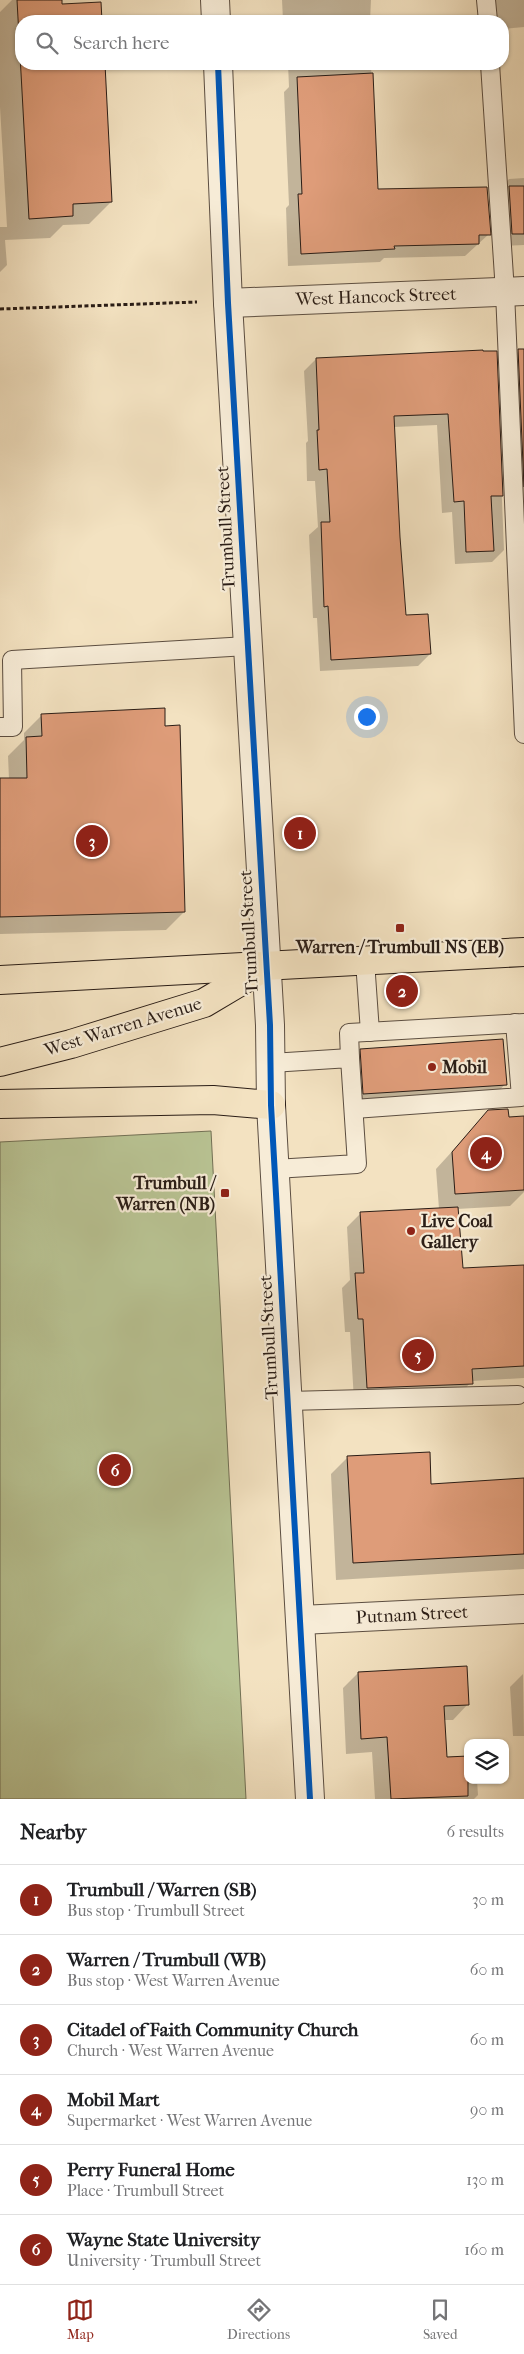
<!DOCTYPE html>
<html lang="en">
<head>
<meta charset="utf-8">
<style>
  body { margin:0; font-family:"IM FELL French Canon",serif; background:#f6f6f6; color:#202124 }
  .controls { position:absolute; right:15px; bottom:15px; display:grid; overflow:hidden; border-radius:10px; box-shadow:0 1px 4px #0004 }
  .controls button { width:45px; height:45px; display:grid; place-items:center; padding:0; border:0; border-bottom:1px solid #e0e0e0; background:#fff; color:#202124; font:25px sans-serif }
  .you { position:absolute; left:366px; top:716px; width:18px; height:18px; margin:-12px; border:4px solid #fff; border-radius:50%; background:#1a73e8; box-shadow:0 0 0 8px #1a73e833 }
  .badge { display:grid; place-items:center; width:32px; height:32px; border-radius:50%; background:#8f2418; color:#fff; font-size:16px; font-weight:700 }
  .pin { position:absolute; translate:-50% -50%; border:2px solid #fff; box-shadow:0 1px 5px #0006 }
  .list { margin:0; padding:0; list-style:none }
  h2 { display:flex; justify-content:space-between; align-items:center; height:65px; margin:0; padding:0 20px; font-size:21px }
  h2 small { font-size:16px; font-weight:400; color:#757577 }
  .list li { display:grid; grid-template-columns:32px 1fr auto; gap:15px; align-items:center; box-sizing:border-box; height:70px; padding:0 20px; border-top:1px solid #e0e0e0 }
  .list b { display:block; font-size:19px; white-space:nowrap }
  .list p { margin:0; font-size:16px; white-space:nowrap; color:#757577 }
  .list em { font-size:16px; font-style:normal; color:#757577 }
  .icon { flex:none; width:28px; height:28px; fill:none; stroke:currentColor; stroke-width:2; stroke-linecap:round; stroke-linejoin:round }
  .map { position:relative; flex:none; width:524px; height:1799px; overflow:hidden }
  .search { position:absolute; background:#fff; box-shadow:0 1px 4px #0004; left:15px; right:15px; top:15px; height:55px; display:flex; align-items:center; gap:12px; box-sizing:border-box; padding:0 18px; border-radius:20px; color:#757577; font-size:19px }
  .sheet { height:485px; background:#fff }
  nav { display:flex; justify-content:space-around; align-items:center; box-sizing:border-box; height:70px; border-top:1px solid #e0e0e0; background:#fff; font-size:14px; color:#757577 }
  nav a { display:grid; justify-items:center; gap:2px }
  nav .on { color:#8f2418 }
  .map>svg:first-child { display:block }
  .green { fill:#b9c494; stroke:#727055 }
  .shadow { fill:#0003 }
  .building { fill:#de9c79; stroke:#2a1d16 }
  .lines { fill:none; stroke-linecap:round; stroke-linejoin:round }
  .service-casing { stroke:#5c4e41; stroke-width:20 }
  .minor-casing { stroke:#5c4e41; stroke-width:30 }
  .tertiary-casing { stroke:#5c4e41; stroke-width:30 }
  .primary-casing { stroke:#2a1d16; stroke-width:30 }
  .path { stroke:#2a1d16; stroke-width:3; stroke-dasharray:4 2.5; stroke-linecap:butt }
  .service { stroke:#f7ecd7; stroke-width:18 }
  .minor { stroke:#f7ecd7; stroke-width:28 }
  .tertiary { stroke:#f7ecd7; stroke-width:28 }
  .primary { stroke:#f3e2c1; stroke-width:28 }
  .cycleway-casing { stroke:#f7ecd7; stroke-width:9 }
  .cycleway { stroke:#0057b8; stroke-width:6 }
  .poi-dot { fill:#8f2418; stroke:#f7ecd7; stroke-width:2 }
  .labels { text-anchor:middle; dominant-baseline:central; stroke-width:4.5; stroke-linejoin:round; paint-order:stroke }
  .street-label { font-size:18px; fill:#2a1d16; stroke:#f7ecd7 }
  .poi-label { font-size:18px; font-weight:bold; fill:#2a1d16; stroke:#f7ecd7; text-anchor:start }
</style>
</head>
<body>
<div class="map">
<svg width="524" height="1799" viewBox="0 0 524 1799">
  <rect width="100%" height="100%" fill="#f3e2c1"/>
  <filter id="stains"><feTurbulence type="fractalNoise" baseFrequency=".004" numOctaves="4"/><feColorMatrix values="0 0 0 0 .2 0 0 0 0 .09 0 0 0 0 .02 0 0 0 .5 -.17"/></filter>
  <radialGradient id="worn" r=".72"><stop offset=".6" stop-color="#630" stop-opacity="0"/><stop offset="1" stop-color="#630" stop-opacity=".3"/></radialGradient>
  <polygon class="green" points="211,1131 246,1799 0,1799 0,1142"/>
  <g class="shadow">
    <polygon points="12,0 60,0 61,5 100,3 101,21 21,21 21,64 104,64 111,202 89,224 63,225 50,238 5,240 7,265 0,272 0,227 7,227 0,107 0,12"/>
    <polygon points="282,0 371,0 370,21 286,21 283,20"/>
    <polygon points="492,0 524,0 524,27 503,29 503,21 493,21"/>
    <polygon points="464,16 464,21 428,21 432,17"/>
    <polygon points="288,64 371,64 376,190 489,234 465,256 384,258 380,262 288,266 286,208 289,205 284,92 289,87"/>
    <polygon points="524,178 524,245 500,246 497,191 509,179"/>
    <polygon points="524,350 524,586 506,363 519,351"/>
    <polygon points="496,352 504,550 492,562 455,564 452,512 442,513 437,425 394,427 398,537 405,616 430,654 418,666 320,671 317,618 313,618 309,535 318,527 315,481 307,481 306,443 308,441 304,371 316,359"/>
    <polygon points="42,715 164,727 184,912 166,930 0,934 0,780 9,779 8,756 24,740 24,733"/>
    <polygon points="361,1050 505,1084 499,1091 357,1100 354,1056"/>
    <polygon points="489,1111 508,1118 524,1143 524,1192 510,1206 457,1209 462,1270 524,1267 524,1378 472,1381 458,1396 354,1401 350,1332 345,1332 342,1288 350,1280 347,1227 361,1213 439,1209 436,1169"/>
    <polygon points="348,1457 430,1485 524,1480 524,1569 336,1580 331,1474"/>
    <polygon points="358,1673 468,1704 453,1720 444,1720 446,1759 468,1780 477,1780 478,1795 474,1799 375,1799 372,1752 346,1754 343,1688"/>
    <polygon points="523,1674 524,1736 513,1736 510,1687"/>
  </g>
  <g class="building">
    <polygon points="17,0 62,0 62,4 101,2 102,21 21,21 21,64 105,64 112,202 73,204 73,216 29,219"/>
    <polygon points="373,73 378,189 487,187 491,235 479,235 479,244 394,246 395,249 301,254 298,194 302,194 297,77"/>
    <polygon points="509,186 524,186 524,234 512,234"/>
    <polygon points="518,349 524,349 524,487"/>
    <polygon points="483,350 483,351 497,351 503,496 491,496 494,551 466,552 464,501 454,502 448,414 394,416 400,537 406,615 428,614 431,654 331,660 328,606 324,607 321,522 330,522 327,469 319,470 317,430 319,430 316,358"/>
    <polygon points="165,708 165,726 180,725 185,912 0,917 0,778 27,778 26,737 42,736 41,714"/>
    <polygon points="503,1039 507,1085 363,1094 360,1049"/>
    <polygon points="508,1109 509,1117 524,1116 524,1190 455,1194 452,1152 488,1110"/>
    <polygon points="458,1207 463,1268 524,1265 524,1366 472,1369 473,1384 367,1388 363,1319 358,1319 355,1273 364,1273 360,1212"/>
    <polygon points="430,1452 431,1484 524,1478 524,1554 353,1563 347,1456"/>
    <polygon points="467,1666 469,1705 444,1706 447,1757 468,1756 468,1796 391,1799 387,1737 361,1739 358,1672"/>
  </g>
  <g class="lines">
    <defs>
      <g id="service">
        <polyline points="486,0 488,21"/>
        <polyline points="490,64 505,292 524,734"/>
        <polyline points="0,727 13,727 12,660 247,646"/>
        <polyline points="365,961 370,1032"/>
        <polyline points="350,1058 349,1033 524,1023"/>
        <polyline points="271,1063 350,1058 357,1164 275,1169"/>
        <polyline points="354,1109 521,1097 515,1023"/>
        <polyline points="288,1401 518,1395"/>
      </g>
      <g id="minor">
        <polyline points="228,303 524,291"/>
        <polyline points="301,1620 524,1609"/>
      </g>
      <g id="tertiary">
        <polyline points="215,0 216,21"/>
        <polyline points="218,64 228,303 270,1025 271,1105 310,1799"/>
      </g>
      <g id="primary">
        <polyline points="0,980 524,952"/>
        <polyline points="0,1062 71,1044 204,1003 263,968"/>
        <polyline points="0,1104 213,1100 271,1105"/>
      </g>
    </defs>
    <use href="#service" class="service-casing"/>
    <use href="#minor" class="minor-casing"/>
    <use href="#tertiary" class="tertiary-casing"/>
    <use href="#primary" class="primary-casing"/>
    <polyline class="path" points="0,309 197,302"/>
    <use href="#service" class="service"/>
    <use href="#minor" class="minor"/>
    <use href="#tertiary" class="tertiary"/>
    <use href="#primary" class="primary"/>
    <defs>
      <polyline id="cycleway" points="218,64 228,303 270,1025 271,1105 310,1799"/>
    </defs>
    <use href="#cycleway" class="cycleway-casing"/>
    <use href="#cycleway" class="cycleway"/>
  </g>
  <g class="poi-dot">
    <rect x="395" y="923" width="10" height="10" rx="2.5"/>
    <circle cx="432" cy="1067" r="5"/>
    <rect x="220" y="1188" width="10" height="10" rx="2.5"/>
    <circle cx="411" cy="1231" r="5"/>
  </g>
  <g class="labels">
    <g class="street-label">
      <text transform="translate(376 297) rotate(-2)">West Hancock Street</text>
      <text transform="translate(226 528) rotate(-93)">Trumbull Street</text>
      <text transform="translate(249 932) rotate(-93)">Trumbull Street</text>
      <text transform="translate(123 1027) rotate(-17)">West Warren Avenue</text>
      <text transform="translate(269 1337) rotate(-93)">Trumbull Street</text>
      <text transform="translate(412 1615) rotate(-3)">Putnam Street</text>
    </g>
    <g class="poi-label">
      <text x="400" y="947" text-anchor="middle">Warren / Trumbull NS (EB)</text>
      <text x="442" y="1067">Mobil</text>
      <text x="215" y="1183" text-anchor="end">Trumbull /<tspan x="215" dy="21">Warren (NB)</tspan></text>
      <text x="421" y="1221">Live Coal<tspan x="421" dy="21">Gallery</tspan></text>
    </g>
  </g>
  <rect width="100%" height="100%" filter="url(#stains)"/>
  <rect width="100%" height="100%" fill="url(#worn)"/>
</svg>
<div class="controls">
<button><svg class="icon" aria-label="layers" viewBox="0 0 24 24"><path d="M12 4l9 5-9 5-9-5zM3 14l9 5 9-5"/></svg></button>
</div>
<div class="you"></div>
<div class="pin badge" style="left:300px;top:833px">1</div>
<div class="pin badge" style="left:402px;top:991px">2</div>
<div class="pin badge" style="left:92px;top:841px">3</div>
<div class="pin badge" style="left:486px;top:1153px">4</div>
<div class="pin badge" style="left:418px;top:1355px">5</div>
<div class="pin badge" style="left:115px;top:1470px">6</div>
<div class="search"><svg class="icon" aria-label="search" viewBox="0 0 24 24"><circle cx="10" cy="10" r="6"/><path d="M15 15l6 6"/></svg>Search here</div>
</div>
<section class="sheet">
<h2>Nearby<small>6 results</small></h2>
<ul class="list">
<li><span class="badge">1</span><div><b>Trumbull / Warren (SB)</b><p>Bus stop · Trumbull Street</p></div><em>30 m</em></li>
<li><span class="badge">2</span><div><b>Warren / Trumbull (WB)</b><p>Bus stop · West Warren Avenue</p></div><em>60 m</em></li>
<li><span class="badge">3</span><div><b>Citadel of Faith Community Church</b><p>Church · West Warren Avenue</p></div><em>60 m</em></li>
<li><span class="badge">4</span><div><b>Mobil Mart</b><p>Supermarket · West Warren Avenue</p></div><em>90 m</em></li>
<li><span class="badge">5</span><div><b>Perry Funeral Home</b><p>Place · Trumbull Street</p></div><em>130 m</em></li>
<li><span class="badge">6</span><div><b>Wayne State University</b><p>University · Trumbull Street</p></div><em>160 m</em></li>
</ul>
</section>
<nav>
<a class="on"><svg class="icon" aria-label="map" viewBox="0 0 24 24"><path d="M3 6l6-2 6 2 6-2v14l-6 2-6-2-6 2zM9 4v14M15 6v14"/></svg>Map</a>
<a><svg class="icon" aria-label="directions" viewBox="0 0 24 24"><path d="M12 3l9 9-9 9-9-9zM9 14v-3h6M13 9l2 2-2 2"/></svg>Directions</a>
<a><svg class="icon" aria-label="saved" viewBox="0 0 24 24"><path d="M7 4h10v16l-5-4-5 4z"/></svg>Saved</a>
</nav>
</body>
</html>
